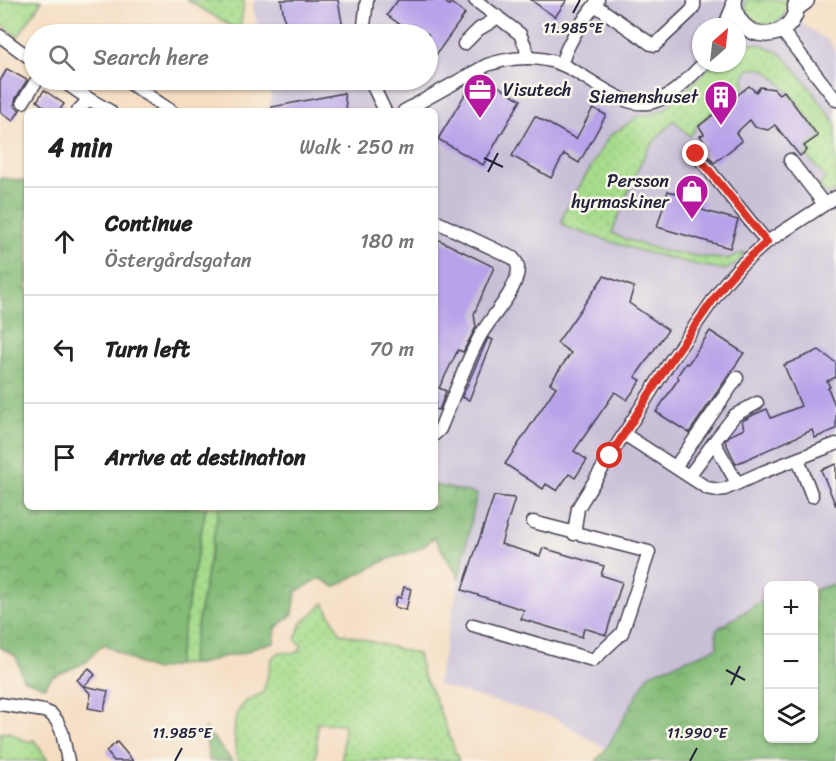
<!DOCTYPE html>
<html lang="en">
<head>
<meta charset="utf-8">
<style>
  body { margin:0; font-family:Sriracha,sans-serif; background:#f6f6f6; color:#222 }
  .controls { position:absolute; right:18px; bottom:18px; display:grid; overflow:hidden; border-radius:9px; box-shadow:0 2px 4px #0004 }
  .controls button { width:54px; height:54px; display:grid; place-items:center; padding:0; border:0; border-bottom:2px solid #e0e0e0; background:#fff; color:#222; font:30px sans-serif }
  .compass { position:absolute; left:692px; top:18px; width:54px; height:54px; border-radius:50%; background:#fff; box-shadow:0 2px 4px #0004; rotate:28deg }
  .stop { position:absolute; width:18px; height:18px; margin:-14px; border:4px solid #d93025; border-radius:50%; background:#fff }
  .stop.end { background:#d93025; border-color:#fff; box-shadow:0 2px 6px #0008 }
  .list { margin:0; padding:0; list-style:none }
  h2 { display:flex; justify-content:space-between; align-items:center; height:78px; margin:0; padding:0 24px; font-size:26px }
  h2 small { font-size:20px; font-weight:400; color:#767676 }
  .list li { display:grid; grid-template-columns:39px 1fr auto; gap:18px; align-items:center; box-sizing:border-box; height:108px; padding:0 24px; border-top:2px solid #e0e0e0 }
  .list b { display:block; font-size:22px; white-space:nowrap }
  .list p { margin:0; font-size:20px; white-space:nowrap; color:#767676 }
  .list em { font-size:20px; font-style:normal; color:#767676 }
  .icon { flex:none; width:33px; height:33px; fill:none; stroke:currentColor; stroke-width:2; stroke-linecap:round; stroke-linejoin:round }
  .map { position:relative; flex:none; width:836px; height:761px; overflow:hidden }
  .search { position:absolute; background:#fff; box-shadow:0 2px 4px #0004; left:24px; top:24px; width:414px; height:66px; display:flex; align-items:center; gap:15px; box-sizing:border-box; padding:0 21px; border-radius:33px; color:#767676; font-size:22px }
  .panel { position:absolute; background:#fff; box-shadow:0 2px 4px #0004; left:24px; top:108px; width:414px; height:402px; border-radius:9px }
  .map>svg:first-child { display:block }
  .industrial { fill:#c9bfd7; fill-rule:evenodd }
  .green { fill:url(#green-dots); stroke:#647f64; stroke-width:1.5 }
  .forest { fill:url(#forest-crowns); stroke:#546f5a; stroke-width:1.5 }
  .building { fill:#b7a3e9 }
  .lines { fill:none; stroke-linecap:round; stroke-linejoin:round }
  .minor-casing { stroke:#423e4f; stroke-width:15 }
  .major-casing { stroke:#423e4f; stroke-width:18 }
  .highway-casing { stroke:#423e4f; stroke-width:21 }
  .minor { stroke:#fff; stroke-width:12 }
  .major { stroke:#fff; stroke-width:15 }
  .highway { stroke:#fff; stroke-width:18 }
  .route { stroke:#d93025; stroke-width:8 }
  .ticks { fill:none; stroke:#22223b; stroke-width:2 }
  .labels { text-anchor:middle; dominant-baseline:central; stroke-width:5; stroke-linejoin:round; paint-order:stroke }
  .poi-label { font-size:18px; fill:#22223b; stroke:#fbf7ec; text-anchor:end }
  .ticks-label { font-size:15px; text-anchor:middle; fill:#22223b; stroke:#fbf7ec; stroke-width:5; stroke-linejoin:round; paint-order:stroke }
</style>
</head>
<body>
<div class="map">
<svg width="836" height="761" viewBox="0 0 836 761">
  <defs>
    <pattern id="green-dots" width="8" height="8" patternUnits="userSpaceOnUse" patternTransform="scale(1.5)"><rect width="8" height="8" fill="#a7dc8c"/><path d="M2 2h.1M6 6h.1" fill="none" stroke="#8fbc7a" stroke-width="1.8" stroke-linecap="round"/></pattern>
    <pattern id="forest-crowns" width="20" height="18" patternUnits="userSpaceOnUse" patternTransform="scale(1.5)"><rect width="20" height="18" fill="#85bc78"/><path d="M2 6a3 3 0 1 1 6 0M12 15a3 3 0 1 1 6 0" fill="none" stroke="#6c9864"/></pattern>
  </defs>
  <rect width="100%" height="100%" fill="#fbf7ec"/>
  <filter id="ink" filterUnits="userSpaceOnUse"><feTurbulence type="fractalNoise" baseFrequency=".0167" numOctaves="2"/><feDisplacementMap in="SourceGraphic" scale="12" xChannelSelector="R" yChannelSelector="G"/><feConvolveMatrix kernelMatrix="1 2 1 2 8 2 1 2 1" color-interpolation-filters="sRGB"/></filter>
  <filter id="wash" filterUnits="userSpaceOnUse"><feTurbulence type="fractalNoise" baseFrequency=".008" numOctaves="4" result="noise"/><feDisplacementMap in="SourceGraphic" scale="24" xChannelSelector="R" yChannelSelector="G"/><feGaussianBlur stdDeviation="1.35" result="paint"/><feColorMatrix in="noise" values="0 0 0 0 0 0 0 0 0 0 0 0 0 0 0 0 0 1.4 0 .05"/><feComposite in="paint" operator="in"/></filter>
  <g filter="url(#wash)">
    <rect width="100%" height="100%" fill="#f5ddc2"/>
    <path class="industrial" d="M254 0H765L830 42 836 52V583L814 590V586H768V597L716 630 717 648 649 674 606 749 557 719 437 685 477 495 435 485V111H269L271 96 268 80H428V34H259L253 6ZM701 27H737V63H701Z"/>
    <g class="green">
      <polygon points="0,0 42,0 18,37 0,23"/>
      <polygon points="187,0 244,0 240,31"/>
      <path d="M745 0H788C789 32 745 32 745 0Z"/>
      <path d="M749 43 763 45 783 55 804 80 836 124V190L828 195 819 186 826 178 805 154 809 150 807 147 821 137C810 121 779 74 762 69 758 67 753 69 748 70L743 78 746 86 697 125 694 131 689 136 674 120 648 148 633 179 612 233 622 238 659 250 703 257 726 259 745 252 737 263 726 270 693 264 644 252 568 228 563 225 562 220 565 211 609 136 631 122 637 116 654 114 666 108 715 63H737V47Z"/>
      <polygon points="206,507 219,507 190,664 177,665"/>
      <path d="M324 603 340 633 418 654 423 675 433 694 459 761H342L344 724 317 723V748L315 761H239L237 760C234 740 229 711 250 699 254 697 259 695 263 693L272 658 280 652 297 653 302 646 295 639 302 623Z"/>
      <polygon points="8,732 28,742 34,740 48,761 0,761 0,733"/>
    </g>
    <g class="forest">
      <polygon points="0,178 27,181 27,507 206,507 177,665 155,670 137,663 104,644 95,652 87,662 52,677 44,687 23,679 16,656 0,647"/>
      <path d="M435 485 477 494 459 578 434 537C421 552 405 553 387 560 369 568 352 577 335 587L320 578 296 592 293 614 276 628 274 643 257 646 245 653 222 657 200 664H190L219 507H435Z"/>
      <polygon points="836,583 836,761 596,761 606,749 649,674 717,648 716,630 768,597 768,738 814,738 814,590"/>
      <polygon points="205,728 232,761 209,761"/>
    </g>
    <g id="blocks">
      <g class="building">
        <polygon points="281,0 338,0 344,34 287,34"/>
        <polygon points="398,0 443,0 449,5 451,3 465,14 428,66 428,34 413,34 387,15"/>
        <polygon points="531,0 567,0 555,17"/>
        <polygon points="7,69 27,80 16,98 14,106 20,110 13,121 0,112 0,81"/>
        <polygon points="488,80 521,100 483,165 438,139 467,91 470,93 475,87 477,88 479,85 480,86 482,83 485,85"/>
        <polygon points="749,86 756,92 760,87 774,89 779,94 784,91 818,136 804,146 807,150 800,156 775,125 768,130 755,127 750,120 736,133 742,141 714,163 702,148 707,145 700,136 704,134 699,126"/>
        <polygon points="44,90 64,104 59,111 50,111 37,101"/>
        <polygon points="344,93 347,111 272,111 272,107"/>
        <polygon points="593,108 606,115 579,163 564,154 551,178 512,156 535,116 576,139"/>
        <polygon points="668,191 705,201 702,210 738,220 730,248 657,227"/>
        <polygon points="435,238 494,267 474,314 476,327 463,352 458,350 439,388 446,391 439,410 435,409"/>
        <polygon points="604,276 634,287 629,303 668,330 635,377 641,380 627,400 615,392 574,451 587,460 575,478 569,474 557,491 546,484 543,489 505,464 556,387 550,383 571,353 557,343"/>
        <polygon points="710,331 744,353 689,433 656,412 679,378 677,376 686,363 688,364"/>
        <polygon points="488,338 493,340 469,400 462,397"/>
        <polygon points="819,350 836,363 836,377 827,381 830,387 828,388 836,408 836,429 815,438 812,430 736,464 725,441 729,436 744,429 742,421 755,414 767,409 771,418 801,406 784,365"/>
        <polygon points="836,464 836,506 821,470"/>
        <polygon points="494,496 515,498 501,544 540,556 543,548 604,566 601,575 622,582 606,635 584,628 582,637 521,619 524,610 462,590"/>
        <polygon points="404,587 411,589 406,610 394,607 397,597 401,598"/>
        <polygon points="89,668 95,675 84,686 108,691 104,711 88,708 91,694 77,680"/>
        <polygon points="117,742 133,761 114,761 106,751"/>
      </g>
    </g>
  </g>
  <g filter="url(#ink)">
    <use href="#blocks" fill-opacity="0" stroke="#423e4f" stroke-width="1.5"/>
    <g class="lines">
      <defs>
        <g id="minor">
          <polyline points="475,0 520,34 526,48 527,58"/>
          <polyline points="595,5 651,44 655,45 691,11 694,6 694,0"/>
          <polyline points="724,27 734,3"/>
          <polyline points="782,31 836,100"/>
          <polyline points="363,34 367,0"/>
          <polyline points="0,36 34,61"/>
          <polyline points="464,44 479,29 491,22 497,16"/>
          <path d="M561 64C570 37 582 23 598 0"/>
          <polyline points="61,80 89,99 110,111"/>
          <polyline points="125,80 171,111"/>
          <polyline points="370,80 385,111"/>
          <polyline points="23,102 37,80"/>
          <polyline points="78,111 89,99"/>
          <path d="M404 111 487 65C511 57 536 55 560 64 588 74 622 111 653 102 674 96 689 77 704 63"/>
          <polyline points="696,154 767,242"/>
          <polyline points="790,160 824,204"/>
          <path d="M435 221 513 258C519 264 519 270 516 279 510 299 489 319 479 338 464 367 453 398 440 429L435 434"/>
          <polyline points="624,434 707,488 718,490 725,489 763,472 836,444"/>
          <polyline points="714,442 737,483"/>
          <polyline points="798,459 812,496"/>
          <polyline points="676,466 737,378"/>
          <polyline points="689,476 717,438 735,415 757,403"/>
          <polyline points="574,534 578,508 610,456 671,360 725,283 740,266 767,242 836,197"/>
          <polyline points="473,625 593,660 622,633 649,552 533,522"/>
          <polyline points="0,704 44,711 51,714 57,721 62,732 68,761"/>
        </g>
        <path id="major" d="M734 0C733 45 798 46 797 0"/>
        <polyline id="highway" points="797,6 805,0"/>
      </defs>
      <use href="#minor" class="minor-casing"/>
      <use href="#major" class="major-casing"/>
      <use href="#highway" class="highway-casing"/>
      <use href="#minor" class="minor"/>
      <use href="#major" class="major"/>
      <use href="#highway" class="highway"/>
    </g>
  </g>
  <g class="lines" filter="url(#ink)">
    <polyline class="route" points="610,456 671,360 725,283 740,266 767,242 696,154"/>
  </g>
  <path class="ticks" d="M573 13 580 0M484 158 503 167M488 172 498 153M726 670 745 680M731 685 740 666M175 761 182 748M690 761 697 748"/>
  <defs>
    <symbol id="office-pin" viewBox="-11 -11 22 30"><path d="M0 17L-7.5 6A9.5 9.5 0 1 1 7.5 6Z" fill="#b5179e" stroke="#fbf7ec"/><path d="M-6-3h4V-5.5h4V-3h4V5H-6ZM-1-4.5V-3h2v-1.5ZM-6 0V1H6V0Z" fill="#fff"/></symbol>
    <symbol id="building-pin" viewBox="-11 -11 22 30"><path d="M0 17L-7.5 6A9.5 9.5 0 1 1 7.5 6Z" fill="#b5179e" stroke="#fbf7ec"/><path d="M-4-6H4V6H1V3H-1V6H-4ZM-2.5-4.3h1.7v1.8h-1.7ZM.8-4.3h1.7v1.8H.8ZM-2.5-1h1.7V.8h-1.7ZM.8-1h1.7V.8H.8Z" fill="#fff"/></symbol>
    <symbol id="shop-pin" viewBox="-11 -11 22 30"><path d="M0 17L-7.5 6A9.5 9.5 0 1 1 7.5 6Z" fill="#b5179e" stroke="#fbf7ec"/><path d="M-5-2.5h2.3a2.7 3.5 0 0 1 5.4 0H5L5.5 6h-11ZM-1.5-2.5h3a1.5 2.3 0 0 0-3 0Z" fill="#fff"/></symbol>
  </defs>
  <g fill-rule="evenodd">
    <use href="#office-pin" x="461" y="71" width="38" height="52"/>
    <use href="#building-pin" x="702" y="78" width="38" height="52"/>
    <use href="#shop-pin" x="673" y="172" width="38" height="52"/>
  </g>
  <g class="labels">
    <g class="poi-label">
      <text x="503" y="90" text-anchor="start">Visutech</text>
      <text x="698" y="97">Siemenshuset</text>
      <text x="669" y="181">Persson<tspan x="669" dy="21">hyrmaskiner</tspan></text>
    </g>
  </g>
  <g class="ticks-label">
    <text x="573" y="33">11.985°E</text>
    <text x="182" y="738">11.985°E</text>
    <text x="697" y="738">11.990°E</text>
  </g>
</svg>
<div class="controls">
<button>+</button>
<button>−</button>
<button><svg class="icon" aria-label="layers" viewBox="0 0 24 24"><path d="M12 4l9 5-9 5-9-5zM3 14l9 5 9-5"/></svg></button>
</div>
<svg class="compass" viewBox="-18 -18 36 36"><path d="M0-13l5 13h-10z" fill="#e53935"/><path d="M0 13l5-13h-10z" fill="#767676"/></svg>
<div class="stop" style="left:610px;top:456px"></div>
<div class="stop end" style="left:696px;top:154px"></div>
<div class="search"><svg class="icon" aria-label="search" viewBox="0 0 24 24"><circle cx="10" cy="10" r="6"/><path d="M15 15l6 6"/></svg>Search here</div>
<section class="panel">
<h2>4 min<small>Walk · 250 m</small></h2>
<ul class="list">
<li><svg class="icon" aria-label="ahead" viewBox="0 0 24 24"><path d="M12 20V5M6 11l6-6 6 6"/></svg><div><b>Continue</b><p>Östergårdsgatan</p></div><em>180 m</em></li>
<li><svg class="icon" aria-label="left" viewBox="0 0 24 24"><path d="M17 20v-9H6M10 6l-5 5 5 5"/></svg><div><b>Turn left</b></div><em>70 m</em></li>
<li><svg class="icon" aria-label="arrive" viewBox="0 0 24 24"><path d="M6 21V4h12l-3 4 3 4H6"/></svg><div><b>Arrive at destination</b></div></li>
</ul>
</section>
</div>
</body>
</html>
